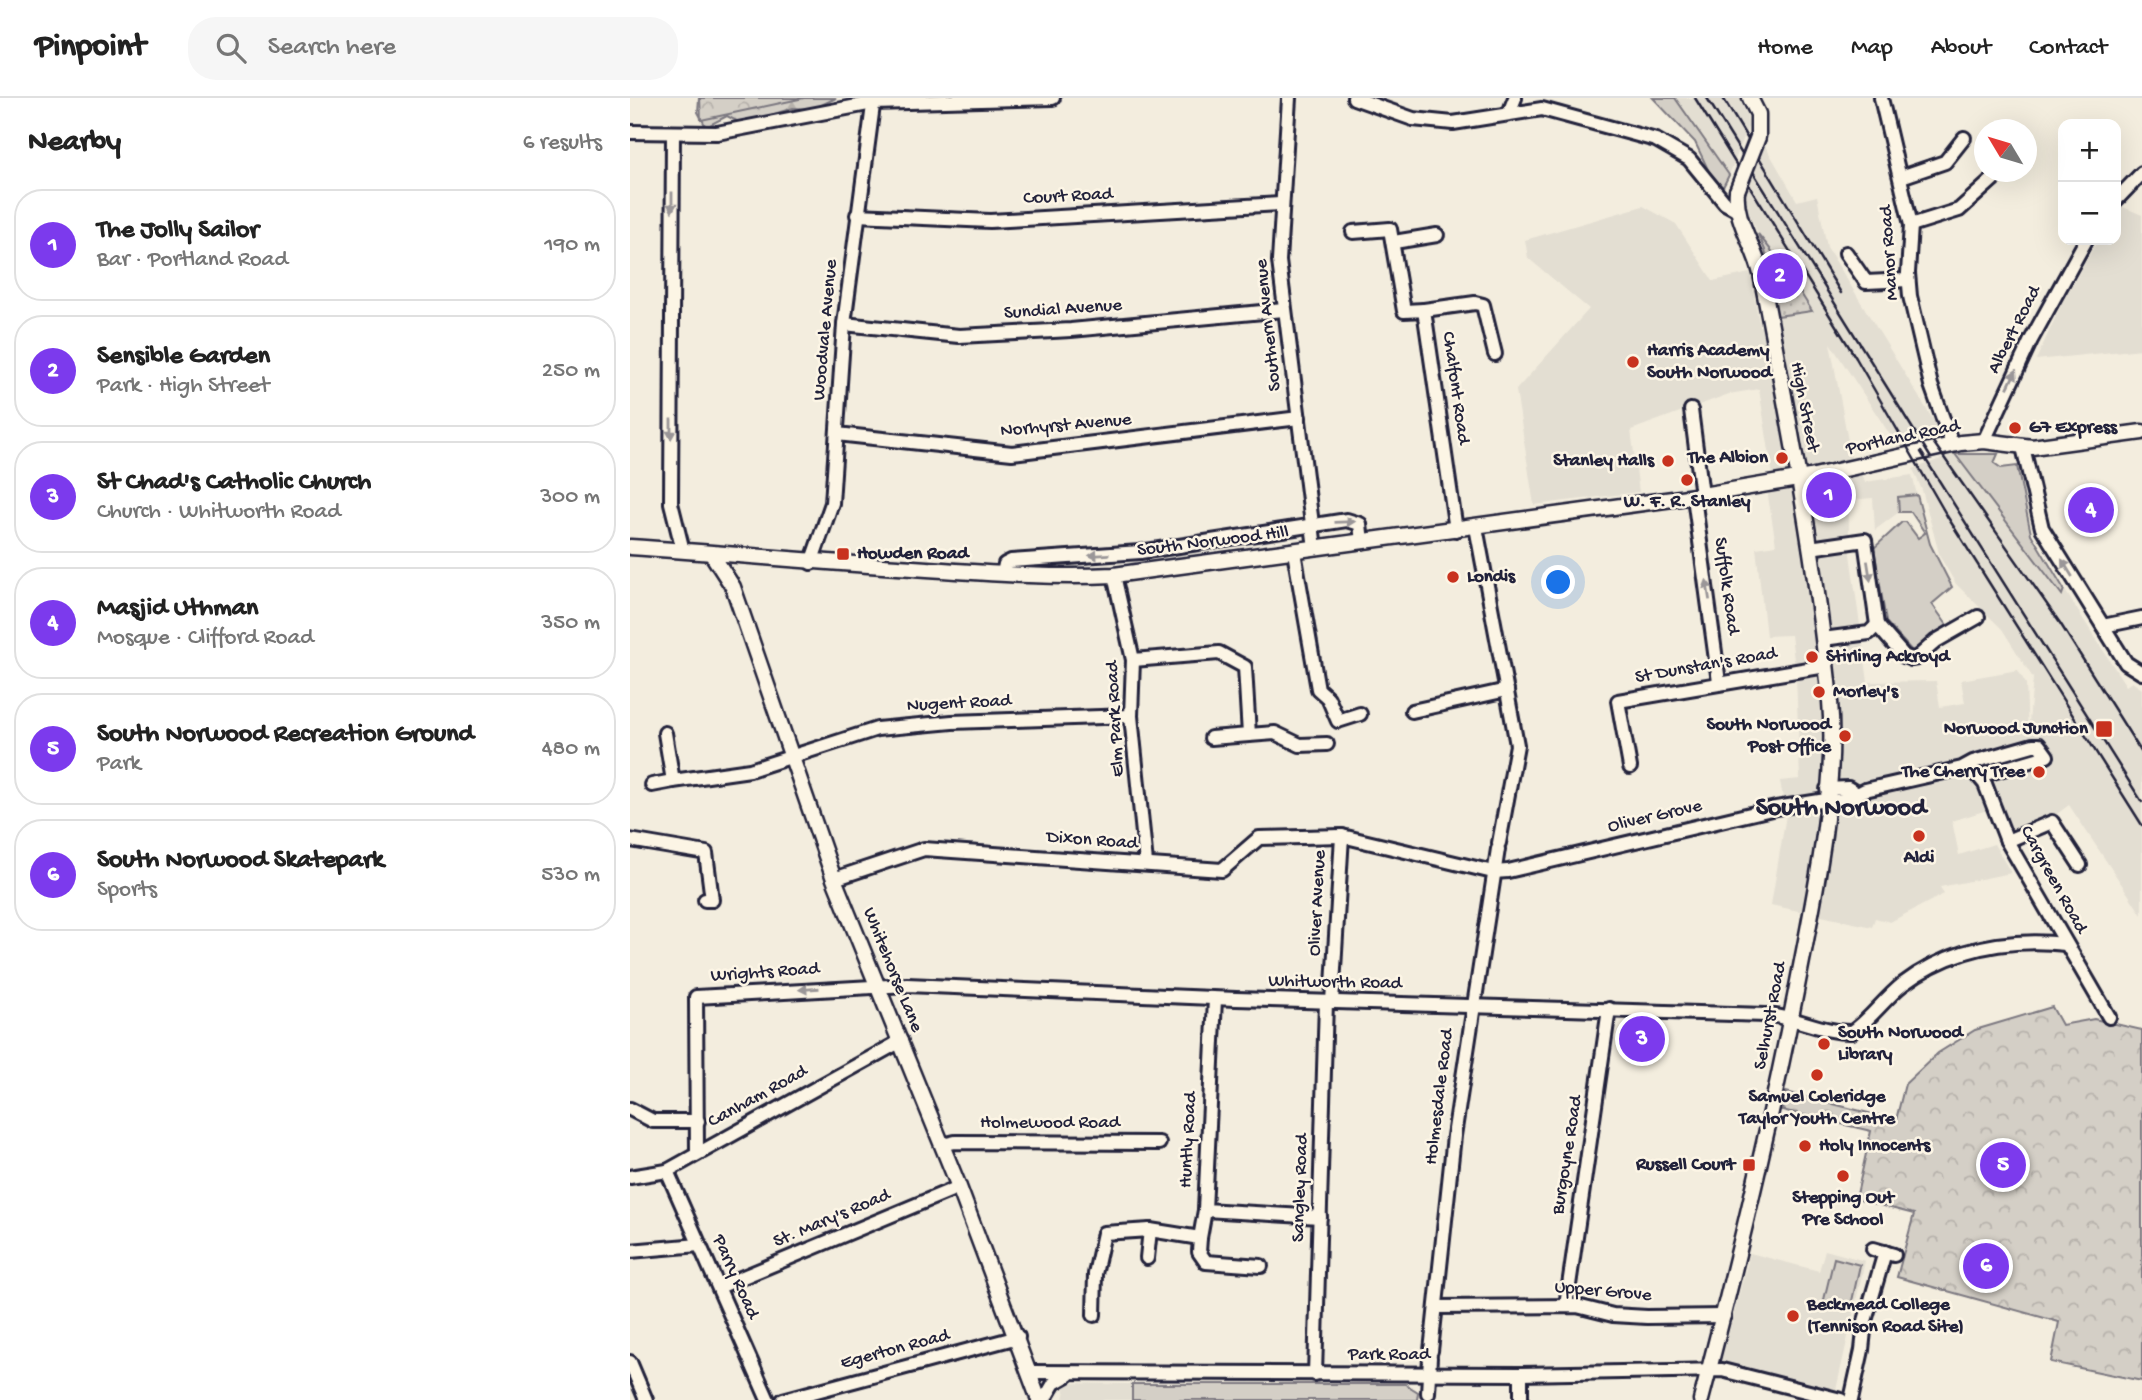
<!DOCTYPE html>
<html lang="en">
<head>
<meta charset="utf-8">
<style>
  body { margin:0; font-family:"Gochi Hand",sans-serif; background:#f6f6f6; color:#222 }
  .controls { position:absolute; right:21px; top:21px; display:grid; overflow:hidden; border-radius:14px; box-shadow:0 7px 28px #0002 }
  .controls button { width:63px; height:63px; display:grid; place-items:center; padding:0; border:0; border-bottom:2px solid #e0e0e0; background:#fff; color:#222; font:35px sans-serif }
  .compass { position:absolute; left:1344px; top:21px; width:63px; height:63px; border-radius:50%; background:#fff; box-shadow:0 7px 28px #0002; rotate:308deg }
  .you { position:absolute; left:929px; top:485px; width:24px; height:24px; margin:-18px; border:5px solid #fff; border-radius:50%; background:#1a73e8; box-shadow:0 0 0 10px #1a73e833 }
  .badge { display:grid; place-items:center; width:46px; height:46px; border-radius:50%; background:#7c3aed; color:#fff; font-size:23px; font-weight:700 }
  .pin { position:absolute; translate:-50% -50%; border:4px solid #fff; box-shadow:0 2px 7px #0006 }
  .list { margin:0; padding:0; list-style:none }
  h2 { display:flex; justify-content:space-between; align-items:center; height:91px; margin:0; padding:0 28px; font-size:30px }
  h2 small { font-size:23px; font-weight:400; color:#767676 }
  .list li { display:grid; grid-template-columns:46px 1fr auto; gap:21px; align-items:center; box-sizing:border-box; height:112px; margin:0 14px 14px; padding:0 14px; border:2px solid #e0e0e0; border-radius:28px }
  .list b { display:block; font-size:26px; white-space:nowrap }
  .list p { margin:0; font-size:23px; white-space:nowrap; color:#767676 }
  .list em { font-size:23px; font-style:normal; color:#767676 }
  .icon { flex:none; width:38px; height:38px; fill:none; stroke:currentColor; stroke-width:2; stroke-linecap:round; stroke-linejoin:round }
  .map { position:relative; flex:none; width:1512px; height:1302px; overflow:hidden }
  header { display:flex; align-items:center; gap:42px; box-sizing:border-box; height:98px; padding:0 35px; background:#fff; border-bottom:2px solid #e0e0e0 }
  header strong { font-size:33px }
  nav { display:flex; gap:38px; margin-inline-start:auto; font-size:24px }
  .search { width:490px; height:63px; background:#f6f6f6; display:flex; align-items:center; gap:18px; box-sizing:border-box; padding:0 24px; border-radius:28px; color:#767676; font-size:26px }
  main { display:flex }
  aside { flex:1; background:#fff }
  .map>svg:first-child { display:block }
  .built { fill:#e3ded2 }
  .grass { fill:#d4cfc6; stroke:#7b7880; stroke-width:2 }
  .forest { fill:url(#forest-firs); stroke:#7b7880; stroke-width:2 }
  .park { fill:url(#park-crowns); stroke:#7b7880; stroke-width:2 }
  .garden { fill:url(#garden-dots); stroke:#7b7880; stroke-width:2 }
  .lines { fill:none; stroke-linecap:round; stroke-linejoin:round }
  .minor-casing { stroke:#22223b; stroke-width:18 }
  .major-casing { stroke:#22223b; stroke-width:19 }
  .minor { stroke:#fcf5e5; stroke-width:12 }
  .major { stroke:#fcf5e5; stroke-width:14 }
  .rail { stroke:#22223b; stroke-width:2.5 }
  .major-bridge-casing { stroke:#22223b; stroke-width:19; stroke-linecap:butt }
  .major-bridge { stroke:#fcf5e5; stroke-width:14 }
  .oneway { fill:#9a9698 }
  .poi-dot { fill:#c8321e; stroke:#fcf5e5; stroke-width:2.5 }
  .labels { text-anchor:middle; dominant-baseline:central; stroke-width:5; stroke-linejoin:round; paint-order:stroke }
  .street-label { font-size:19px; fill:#22223b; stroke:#fcf5e5 }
  .poi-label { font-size:19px; font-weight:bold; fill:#22223b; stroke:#fcf5e5; text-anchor:start }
  .district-label { font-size:26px; font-weight:bold; fill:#22223b; stroke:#fcf5e5 }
</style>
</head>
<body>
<header>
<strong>Pinpoint</strong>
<div class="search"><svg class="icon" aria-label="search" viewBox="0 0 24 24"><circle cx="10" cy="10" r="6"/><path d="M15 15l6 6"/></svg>Search here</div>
<nav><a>Home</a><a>Map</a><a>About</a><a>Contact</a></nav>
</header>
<main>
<aside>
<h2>Nearby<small>6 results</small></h2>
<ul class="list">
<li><span class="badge">1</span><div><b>The Jolly Sailor</b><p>Bar · Portland Road</p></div><em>190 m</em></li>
<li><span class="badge">2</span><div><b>Sensible Garden</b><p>Park · High Street</p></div><em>250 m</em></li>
<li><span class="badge">3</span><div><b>St Chad's Catholic Church</b><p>Church · Whitworth Road</p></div><em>300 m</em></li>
<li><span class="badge">4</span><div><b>Masjid Uthman</b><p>Mosque · Clifford Road</p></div><em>350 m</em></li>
<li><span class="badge">5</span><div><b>South Norwood Recreation Ground</b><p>Park</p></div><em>480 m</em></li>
<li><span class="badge">6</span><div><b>South Norwood Skatepark</b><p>Sports</p></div><em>530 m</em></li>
</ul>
</aside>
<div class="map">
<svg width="1512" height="1302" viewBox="0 0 1512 1302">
  <defs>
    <pattern id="forest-firs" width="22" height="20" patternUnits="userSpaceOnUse" patternTransform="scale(1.75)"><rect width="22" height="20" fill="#d4cfc6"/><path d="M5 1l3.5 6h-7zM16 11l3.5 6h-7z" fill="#b6b1ab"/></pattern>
    <pattern id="park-crowns" width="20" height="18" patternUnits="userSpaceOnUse" patternTransform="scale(1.75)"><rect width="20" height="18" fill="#d4cfc6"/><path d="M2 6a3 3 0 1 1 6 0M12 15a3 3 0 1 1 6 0" fill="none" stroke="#b6b1ab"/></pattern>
    <pattern id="garden-dots" width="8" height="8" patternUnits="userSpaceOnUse" patternTransform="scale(1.75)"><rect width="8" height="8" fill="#d4cfc6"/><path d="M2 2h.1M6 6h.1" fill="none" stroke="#b6b1ab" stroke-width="1.8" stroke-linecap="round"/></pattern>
  </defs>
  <rect width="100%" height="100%" fill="#f3edde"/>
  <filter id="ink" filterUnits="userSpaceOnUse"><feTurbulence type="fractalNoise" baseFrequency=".0143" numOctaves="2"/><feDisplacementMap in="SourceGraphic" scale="14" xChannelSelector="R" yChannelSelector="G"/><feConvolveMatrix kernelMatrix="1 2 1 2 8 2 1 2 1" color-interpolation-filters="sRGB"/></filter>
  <g filter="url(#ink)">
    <g class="built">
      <polygon points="1045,0 1110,0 1117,16 1118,29 1099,77"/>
      <polygon points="1134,46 1167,103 1187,98 1197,149 1313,338 1268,349 1200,245 1221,359 1235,384 1282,377 1287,397 1268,399 1269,414 1245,432 1243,400 1219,402 1219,449 1238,584 1306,583 1310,609 1335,605 1331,582 1388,572 1396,586 1398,635 1403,580 1372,531 1326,486 1310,459 1292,392 1283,371 1325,356 1432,496 1434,491 1496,588 1502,584 1512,591 1512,817 1439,707 1420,721 1381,737 1370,708 1322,723 1329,757 1364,746 1381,775 1310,789 1314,796 1260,824 1245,820 1242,829 1141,807 1156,717 1150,683 1170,681 1166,578 1161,537 1136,538 1126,450 1146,447 1138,398 1143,378 1129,291 1099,296 1001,332 1009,394 904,407 886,292 959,211 898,160 895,142 1013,108 1046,126 1083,183 1120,175 1130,229 1147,218 1181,213 1153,167 1128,136 1113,102"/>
      <polygon points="1491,108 1512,117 1512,251 1406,262 1432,205 1468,142 1486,142 1486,115"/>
      <polygon points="1195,1152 1235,1163 1206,1292 1091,1263 1120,1155 1189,1173"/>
      <polygon points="436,1285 502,1286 502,1302 433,1302"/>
    </g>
    <g class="grass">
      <polygon points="1023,0 1045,0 1099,77 1093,89 1083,82 1065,44"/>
      <polygon points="1325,356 1368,356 1364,365 1371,370 1387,368 1401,436 1434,491 1432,497"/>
      <polygon points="1287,397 1300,446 1322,489 1302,506 1317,527 1282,553 1256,524 1244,450 1272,424 1276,424 1288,440 1295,435 1281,414 1269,414 1268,399"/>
      <polygon points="1204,1160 1230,1167 1220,1212 1193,1206"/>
      <polygon points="502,1286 775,1286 788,1294 787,1302 502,1302"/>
    </g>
    <polygon class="forest" points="69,0 206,0 183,11 163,10 112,26 97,18 76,29 68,14"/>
    <g class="park">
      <polygon points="70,0 174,0 71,22"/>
      <polygon points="1422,909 1432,927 1464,921 1512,932 1512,1283 1421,1264 1429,1224 1267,1179 1284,1116 1226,1101 1241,1033 1152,1012 1156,994 1266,1022 1275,986 1308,955 1345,932"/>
    </g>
    <polygon class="garden" points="1128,136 1153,167 1182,213 1147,218 1135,152"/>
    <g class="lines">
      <defs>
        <g id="minor">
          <polyline points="659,0 649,163 685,450"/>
          <polyline points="724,0 783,21 823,25 912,11 1026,42 1059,61 1095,105 1108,112"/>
          <polyline points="1251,0 1281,127 1278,175 1280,198 1301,287 1322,346"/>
          <polyline points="879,15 885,0"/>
          <polyline points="0,34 87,35 243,5 423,0"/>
          <polyline points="43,35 41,405 53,453"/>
          <polyline points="1271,79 1315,64 1334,40"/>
          <polyline points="1486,102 1512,75"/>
          <polyline points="227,117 360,123 651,106"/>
          <polyline points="1281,127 1329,112 1371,74"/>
          <polyline points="723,134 760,131 774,213 794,212 826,432"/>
          <polyline points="764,144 807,137"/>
          <polyline points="1216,155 1236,184 1278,182"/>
          <polyline points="794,212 845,205 853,207 865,256"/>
          <polyline points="214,226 329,238 441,232 654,212"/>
          <polyline points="1061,312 1072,397"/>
          <polyline points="207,336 382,355 669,320"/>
          <polyline points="1354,343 1401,242 1456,142"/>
          <polyline points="1393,349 1412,430 1496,565 1512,575"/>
          <polyline points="1064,399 1089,584"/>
          <polyline points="846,429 887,647 869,745"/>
          <polyline points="1180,450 1235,442 1247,527"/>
          <polyline points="664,454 688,591 698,600 708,623 730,616"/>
          <polyline points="181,465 202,405 214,226 244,0"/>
          <polyline points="373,476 375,466 381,463 510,454 717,422 730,426 732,444"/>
          <polyline points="484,477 503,562 501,618 516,765"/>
          <polyline points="1247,527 1274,558 1281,561 1287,560 1306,543 1348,519"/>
          <polyline points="1473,528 1512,520"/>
          <polyline points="1193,541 1239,535 1247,527"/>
          <polyline points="503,562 589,555 615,569 619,637 581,640"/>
          <polyline points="782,613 877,592"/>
          <polyline points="35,635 43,683 120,672 247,631 322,624 501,618"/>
          <polyline points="619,637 645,635 670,647 697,646"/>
          <polyline points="1000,669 988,603 1196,568"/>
          <polyline points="1345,674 1355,686 1377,743 1479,919"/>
          <polyline points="22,687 43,683"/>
          <polyline points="1197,691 1218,690 1226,695"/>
          <polyline points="1196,705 1218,701 1235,692 1332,670 1343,664 1403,647 1409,647 1417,658 1349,678"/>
          <polyline points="0,742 76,755 82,802 75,802"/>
          <polyline points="1377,743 1422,724 1450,767"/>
          <polyline points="204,781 294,751 592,772 629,740 712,738"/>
          <polyline points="585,901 575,1112 690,1119"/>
          <polyline points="702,904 712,738 863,774 878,773 1146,710 1196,702"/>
          <polyline points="0,1011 23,1023 68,1023"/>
          <polyline points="312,1047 325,1044 529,1045"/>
          <path d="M67 1054 66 899 277 887 606 901 1136 917C1165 918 1193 935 1222 934 1241 921 1254 901 1273 886 1321 850 1378 840 1436 846"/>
          <polyline points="37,1073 138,1302"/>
          <polyline points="0,1079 37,1073 271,943"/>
          <polyline points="570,1140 569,1154 576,1164 631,1168"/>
          <polyline points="1243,1151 1264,1157"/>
          <polyline points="0,1153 69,1147"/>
          <polyline points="517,1160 520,1132"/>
          <polyline points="89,1189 329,1089"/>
          <polyline points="936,1208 979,911"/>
          <polyline points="806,1209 947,1208 983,1217 1017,1219 1094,1218"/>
          <polyline points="464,1217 465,1176 474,1135 520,1132 570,1140 575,1112"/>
          <polyline points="801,1253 824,1038 868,751"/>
          <polyline points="0,1264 16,1302"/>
          <polyline points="399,1274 891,1276 1092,1272 1211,1302"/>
          <polyline points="685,1276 696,904"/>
          <polyline points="798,1295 800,1259"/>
          <polyline points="153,1302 388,1239"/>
          <polyline points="414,1302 424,1285 438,1277"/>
          <polyline points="891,1302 891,1276"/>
          <polyline points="1221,1302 1232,1252 1235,1223 1255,1154"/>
        </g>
        <g id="major">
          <polyline points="1120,0 1128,16 1128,39"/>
          <path d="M0 449C104 456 209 466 313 472 370 476 427 480 484 477L1072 397 1180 379 1331 345 1354 343 1402 349 1512 334"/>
          <polyline points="83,458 103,489 204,781 329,1089 409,1302"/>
          <path d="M1071 1302C1109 1158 1143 1014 1171 868 1187 787 1207 685 1200 603 1186 460 1158 317 1131 176 1125 148 1104 122 1107 93"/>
        </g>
      </defs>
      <use href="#minor" class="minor-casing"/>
      <use href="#major" class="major-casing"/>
      <use href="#minor" class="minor"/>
      <use href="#major" class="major"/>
      <g class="rail">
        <polyline points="1065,0 1226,260 1317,418 1512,727"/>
        <polyline points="1077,0 1301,360"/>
        <polyline points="1093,0 1211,195"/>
        <polyline points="1301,341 1430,525 1512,655"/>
        <polyline points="1291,354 1512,704"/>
      </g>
      <defs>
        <polyline id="major-bridge" points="1107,93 1128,39"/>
      </defs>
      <use href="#major-bridge" class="major-bridge-casing"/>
      <use href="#major-bridge" class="major-bridge"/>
    </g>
    <defs><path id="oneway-solid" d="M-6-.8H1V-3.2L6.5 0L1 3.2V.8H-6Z" transform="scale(1.75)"/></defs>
    <g class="oneway">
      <use href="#oneway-solid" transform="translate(42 104) rotate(90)"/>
      <use href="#oneway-solid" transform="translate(1382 281) rotate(-64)"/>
      <use href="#oneway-solid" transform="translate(41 331) rotate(90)"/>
      <use href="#oneway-solid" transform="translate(715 424) rotate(-2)"/>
      <use href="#oneway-solid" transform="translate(469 457) rotate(177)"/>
      <use href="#oneway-solid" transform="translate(1437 470) rotate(-122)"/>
      <use href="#oneway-solid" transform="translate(1239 473) rotate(81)"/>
      <use href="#oneway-solid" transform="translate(1078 492) rotate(-99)"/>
      <use href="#oneway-solid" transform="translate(179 891) rotate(176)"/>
    </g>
  </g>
  <g class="poi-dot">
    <circle cx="1003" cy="264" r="7"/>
    <circle cx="1385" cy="330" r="7"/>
    <circle cx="1152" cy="360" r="7"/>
    <circle cx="1038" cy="363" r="7"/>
    <circle cx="1057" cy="382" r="7"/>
    <rect x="206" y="449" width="14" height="14" rx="3.5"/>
    <circle cx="823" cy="479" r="7"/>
    <circle cx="1182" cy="559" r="7"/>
    <circle cx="1189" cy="594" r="7"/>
    <rect x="1465" y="622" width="18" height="18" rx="3.5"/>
    <circle cx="1215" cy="638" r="7"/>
    <circle cx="1409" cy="674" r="7"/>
    <circle cx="1289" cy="738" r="7"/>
    <circle cx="1194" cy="946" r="7"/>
    <circle cx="1187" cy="977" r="7"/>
    <circle cx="1175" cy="1048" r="7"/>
    <rect x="1112" y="1060" width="14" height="14" rx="3.5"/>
    <circle cx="1213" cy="1078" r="7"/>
    <circle cx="1163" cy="1218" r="7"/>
  </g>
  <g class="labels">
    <g class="street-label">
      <text transform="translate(438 99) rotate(-3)">Court Road</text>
      <text transform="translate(1260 155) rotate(-94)">Manor Road</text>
      <text transform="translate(433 212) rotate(-4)">Sundial Avenue</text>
      <text transform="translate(639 227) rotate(-96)">Southern Avenue</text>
      <text transform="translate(196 232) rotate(-85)">Woodvale Avenue</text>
      <text transform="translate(1385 232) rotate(-63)">Albert Road</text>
      <text transform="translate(825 290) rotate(82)">Chalfont Road</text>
      <text transform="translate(1174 309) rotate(79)">High Street</text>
      <text transform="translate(436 328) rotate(-5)">Norhyrst Avenue</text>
      <text transform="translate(1273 340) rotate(-12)">Portland Road</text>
      <text transform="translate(583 444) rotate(-7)">South Norwood Hill</text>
      <text transform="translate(1096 488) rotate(82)">Suffolk Road</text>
      <text transform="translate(1076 568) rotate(-10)">St Dunstan's Road</text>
      <text transform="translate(329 606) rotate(-3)">Nugent Road</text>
      <text transform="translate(486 621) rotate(-93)">Elm Park Road</text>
      <text transform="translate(1025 719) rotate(-13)">Oliver Grove</text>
      <text transform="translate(462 743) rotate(4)">Dixon Road</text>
      <text transform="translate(1423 782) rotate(61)">Cargreen Road</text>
      <text transform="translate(688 805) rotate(-87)">Oliver Avenue</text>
      <text transform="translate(262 872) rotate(68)">Whitehorse Lane</text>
      <text transform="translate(135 875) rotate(-4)">Wrights Road</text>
      <text transform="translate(705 885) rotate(1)">Whitworth Road</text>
      <text transform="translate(1141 918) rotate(-79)">Selhurst Road</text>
      <text transform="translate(128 999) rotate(-29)">Canham Road</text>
      <text transform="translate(810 999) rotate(-83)">Holmesdale Road</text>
      <text x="420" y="1025">Holmewood Road</text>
      <text transform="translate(559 1042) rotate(-87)">Huntly Road</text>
      <text transform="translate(938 1057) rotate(-81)">Burgoyne Road</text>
      <text transform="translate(671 1090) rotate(-88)">Sangley Road</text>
      <text transform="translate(202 1121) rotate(-23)">St. Mary's Road</text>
      <text transform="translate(105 1179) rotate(66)">Parry Road</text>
      <text transform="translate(973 1194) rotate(5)">Upper Grove</text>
      <text transform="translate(265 1252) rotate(-15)">Egerton Road</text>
      <text x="759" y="1257">Park Road</text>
    </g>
    <g class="poi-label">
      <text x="1017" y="253">Harris Academy<tspan x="1017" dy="22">South Norwood</tspan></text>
      <text x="1399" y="330">G7 Express</text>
      <text x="1138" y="360" text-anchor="end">The Albion</text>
      <text x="1024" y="363" text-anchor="end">Stanley Halls</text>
      <text x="1057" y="404" text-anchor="middle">W. F. R. Stanley</text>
      <text x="227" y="456">Howden Road</text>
      <text x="837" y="479">Londis</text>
      <text x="1196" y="559">Stirling Ackroyd</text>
      <text x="1203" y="594">Morley's</text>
      <text x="1201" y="627" text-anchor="end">South Norwood<tspan x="1201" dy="22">Post Office</tspan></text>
      <text x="1458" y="631" text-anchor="end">Norwood Junction</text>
      <text x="1395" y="674" text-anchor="end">The Cherry Tree</text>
      <text x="1289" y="760" text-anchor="middle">Aldi</text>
      <text x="1208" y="935">South Norwood<tspan x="1208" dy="22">Library</tspan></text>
      <text x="1187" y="999" text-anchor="middle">Samuel Coleridge<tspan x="1187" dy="22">Taylor Youth Centre</tspan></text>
      <text x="1189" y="1048">Holy Innocents</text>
      <text x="1105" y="1067" text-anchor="end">Russell Court</text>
      <text x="1213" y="1100" text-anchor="middle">Stepping Out<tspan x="1213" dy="22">Pre School</tspan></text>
      <text x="1177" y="1207">Beckmead College<tspan x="1177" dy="22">(Tennison Road Site)</tspan></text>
    </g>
    <g class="district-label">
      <text x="1211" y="711">South Norwood</text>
    </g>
  </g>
</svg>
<div class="controls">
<button>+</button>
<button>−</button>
</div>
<svg class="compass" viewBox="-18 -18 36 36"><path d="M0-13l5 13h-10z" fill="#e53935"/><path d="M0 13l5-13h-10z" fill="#767676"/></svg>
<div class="you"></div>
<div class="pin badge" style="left:1199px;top:397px">1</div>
<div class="pin badge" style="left:1150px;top:178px">2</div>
<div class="pin badge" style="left:1012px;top:941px">3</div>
<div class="pin badge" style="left:1461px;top:412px">4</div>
<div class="pin badge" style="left:1373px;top:1067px">5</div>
<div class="pin badge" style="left:1356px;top:1168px">6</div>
</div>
</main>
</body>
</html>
